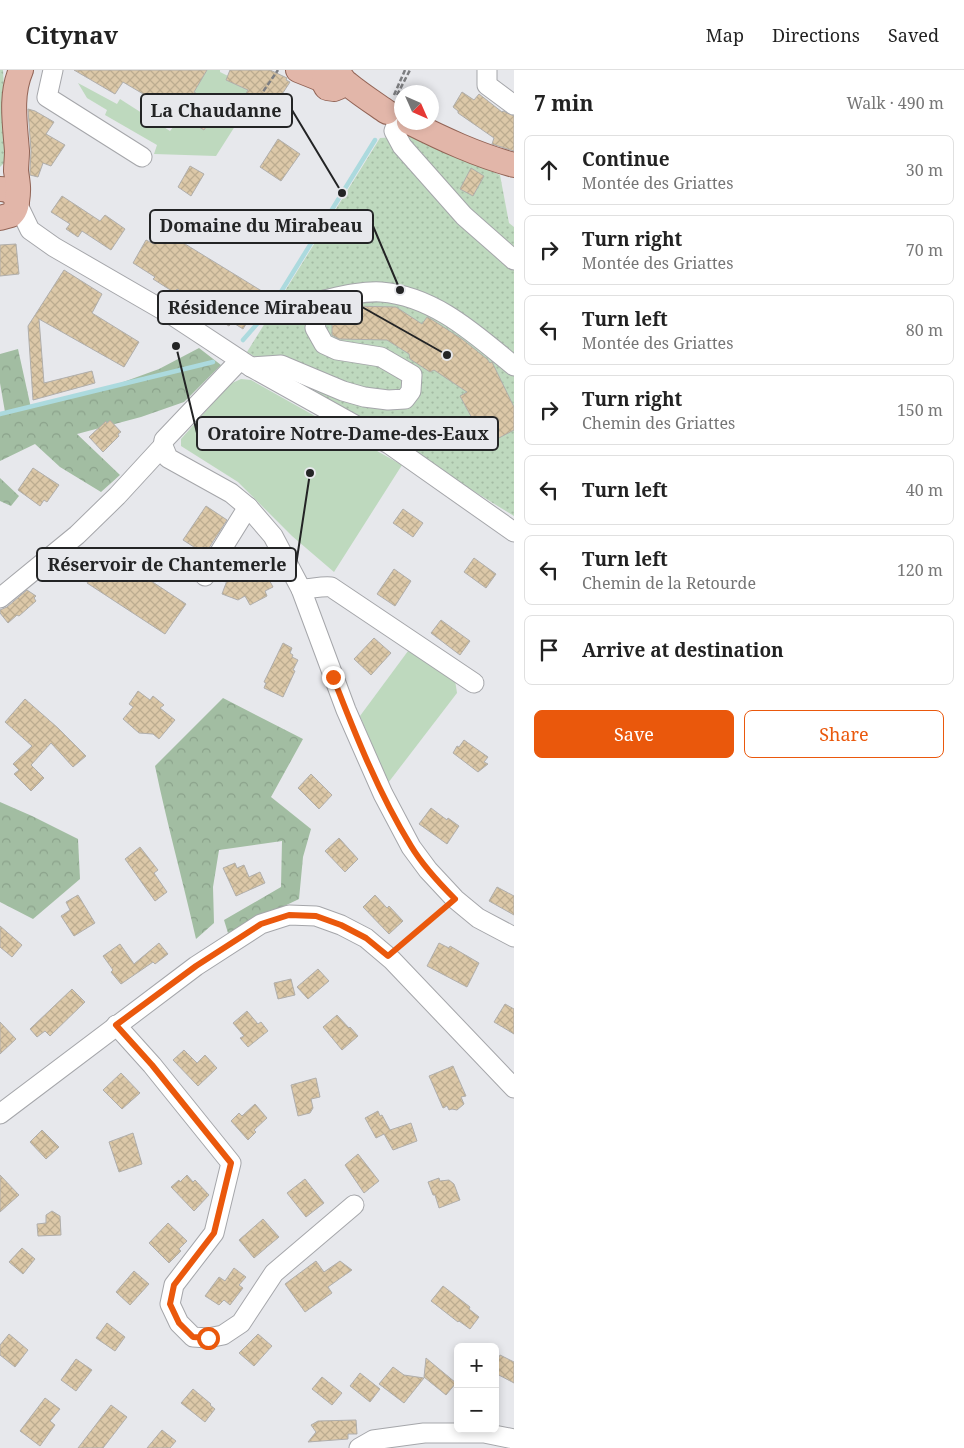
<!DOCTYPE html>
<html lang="en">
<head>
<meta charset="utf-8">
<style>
  body { margin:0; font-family:"Noto Serif",serif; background:#f6f6f6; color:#222 }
  .controls { position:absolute; right:15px; bottom:15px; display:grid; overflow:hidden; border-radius:8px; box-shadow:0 2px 8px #0003 }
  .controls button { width:45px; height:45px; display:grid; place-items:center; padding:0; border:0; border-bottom:1px solid #e0e0e0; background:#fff; color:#222; font:25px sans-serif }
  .compass { position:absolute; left:394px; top:15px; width:45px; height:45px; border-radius:50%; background:#fff; box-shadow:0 2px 8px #0003; rotate:135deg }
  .stop { position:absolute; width:15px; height:15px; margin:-11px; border:4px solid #ea580c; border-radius:50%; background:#fff }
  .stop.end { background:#ea580c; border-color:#fff; box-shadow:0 1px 5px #0008 }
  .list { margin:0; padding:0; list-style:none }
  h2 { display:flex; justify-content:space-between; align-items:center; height:65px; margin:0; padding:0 20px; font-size:21px }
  h2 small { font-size:16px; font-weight:400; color:#767676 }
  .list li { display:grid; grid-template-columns:32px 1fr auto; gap:15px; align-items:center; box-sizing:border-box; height:70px; margin:0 10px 10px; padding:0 10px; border:1px solid #e0e0e0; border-radius:8px }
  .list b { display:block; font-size:19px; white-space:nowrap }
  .list p { margin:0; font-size:16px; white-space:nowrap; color:#767676 }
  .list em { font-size:16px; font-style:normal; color:#767676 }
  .actions { display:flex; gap:10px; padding:15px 20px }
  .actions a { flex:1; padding:11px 0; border:1px solid #ea580c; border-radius:8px; text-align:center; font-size:18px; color:#ea580c }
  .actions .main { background:#ea580c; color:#fff }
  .icon { flex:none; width:28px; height:28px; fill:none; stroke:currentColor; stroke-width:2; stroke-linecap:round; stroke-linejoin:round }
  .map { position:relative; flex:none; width:514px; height:1378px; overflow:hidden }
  header { display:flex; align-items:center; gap:30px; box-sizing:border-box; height:70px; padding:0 25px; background:#fff; border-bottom:1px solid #e0e0e0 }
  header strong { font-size:24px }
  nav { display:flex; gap:28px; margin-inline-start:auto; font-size:18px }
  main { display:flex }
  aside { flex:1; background:#fff }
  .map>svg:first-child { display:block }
  .grass { fill:#bed9be }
  .forest { fill:url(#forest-crowns) }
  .park { fill:url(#park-dots) }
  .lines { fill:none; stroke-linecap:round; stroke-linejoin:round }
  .stream { stroke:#acdade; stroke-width:4.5 }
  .building { fill:url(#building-cross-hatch); stroke:#b0aeab }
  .minor-casing { stroke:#a5a6aa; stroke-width:21 }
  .major-casing { stroke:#926456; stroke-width:26 }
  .path { stroke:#7d7e81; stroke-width:2.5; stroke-dasharray:5 2.5; stroke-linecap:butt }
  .minor { stroke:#fff; stroke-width:19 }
  .major { stroke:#e2b6a9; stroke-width:24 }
  .route { stroke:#ea580c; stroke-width:6 }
  .leader { fill:none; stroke:#232425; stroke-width:2 }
  .callout-dot { fill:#232425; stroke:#e7e8ec; stroke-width:2 }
  .callout { fill:#e7e8ec; stroke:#232425; stroke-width:2 }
  .callout-label { font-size:18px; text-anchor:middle; font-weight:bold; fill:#232425 }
</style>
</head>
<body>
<header>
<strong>Citynav</strong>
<nav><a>Map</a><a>Directions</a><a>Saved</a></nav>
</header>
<main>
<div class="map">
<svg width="514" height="1378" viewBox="0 0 514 1378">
  <defs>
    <pattern id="forest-crowns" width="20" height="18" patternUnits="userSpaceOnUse" patternTransform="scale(1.25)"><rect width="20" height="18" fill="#a2bda2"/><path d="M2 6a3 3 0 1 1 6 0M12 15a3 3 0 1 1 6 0" fill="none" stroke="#8ba28b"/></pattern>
    <pattern id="park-dots" width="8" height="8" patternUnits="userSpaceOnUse" patternTransform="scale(1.25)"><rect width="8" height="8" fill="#bed9be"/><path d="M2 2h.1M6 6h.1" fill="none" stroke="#a3baa3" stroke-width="1.8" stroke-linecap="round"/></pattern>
    <pattern id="building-cross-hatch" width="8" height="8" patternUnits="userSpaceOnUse" patternTransform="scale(1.25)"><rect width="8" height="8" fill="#dcc8a8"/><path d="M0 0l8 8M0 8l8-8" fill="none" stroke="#bcac90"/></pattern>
  </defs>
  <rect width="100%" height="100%" fill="#e7e8ec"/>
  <g class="grass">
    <polygon points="200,0 220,0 220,2 228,6 226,10 248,20 244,27 251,31 216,86 154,84 157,75 105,45 107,40 87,28 78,13 117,34 120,29 170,61 181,47 204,60 219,37 194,22 205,3"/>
    <polygon points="241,309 251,310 402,395 334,502 292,466 238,412 181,376 181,369 230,314"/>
    <polygon points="411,577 455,610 457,623 388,713 360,646"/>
  </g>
  <g class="forest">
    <polygon points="199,278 221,295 184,332 141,347 77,364 120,405 101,422 60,397 35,374 0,391 0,343 5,342 0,313 0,284 18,279 31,338 115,315 159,299"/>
    <polygon points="0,408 19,426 11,436 0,431"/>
    <path d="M223 628 303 669 271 727 311 759 303 787 299 829 228 863 224 850 281 817 282 771 219 780 213 817 214 853 196 869C183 811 167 754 155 696Z"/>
    <polygon points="0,732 32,746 78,769 80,809 33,849 0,832"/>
  </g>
  <g class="park">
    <polygon points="0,0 3,0 8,89 0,97"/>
    <polygon points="414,66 500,105 509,153 514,157 514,446 247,282 380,68"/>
  </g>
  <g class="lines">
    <g class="stream">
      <polyline points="243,270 271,238 375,70"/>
      <polyline points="0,344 213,292"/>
    </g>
  </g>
  <g class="building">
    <polygon points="74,0 207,0 194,22 219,37 204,60 123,12 115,24"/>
    <polygon points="230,0 270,0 287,8 286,10 290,12 275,35 270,39 258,35 244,27 248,20 226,10"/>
    <polygon points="462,22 474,30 479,24 502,42 503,41 514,46 514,81 492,74 494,68 458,43 458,41 453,37"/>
    <polygon points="28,39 35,41 54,52 46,64 65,75 51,96 43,93 38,107 30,105 30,100 31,81"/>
    <polygon points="278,69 300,84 281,111 260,97"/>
    <polygon points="190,96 204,104 191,126 178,117"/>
    <polygon points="471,98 484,106 473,126 460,119"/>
    <polygon points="62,126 100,151 105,145 125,159 111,180 82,161 78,167 66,159 70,154 51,142"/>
    <polygon points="162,164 172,166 265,223 243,259 232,252 229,256 207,243 209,240 198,233 199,232 177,219 175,223 153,209 155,207 133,193 146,170 154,174"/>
    <polygon points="16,174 19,204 0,206 0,175"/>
    <polygon points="64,200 102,224 92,243 139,272 124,297 39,249 44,313 92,301 95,313 33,330 28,256"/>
    <polygon points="350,236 396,237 422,254 427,247 431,249 462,269 487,289 490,293 492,292 514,337 514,360 497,369 491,358 480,363 460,326 467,322 434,300 430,302 410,289 409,284 387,270 339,269 332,265 332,240"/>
    <polygon points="110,350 121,362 118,364 119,366 103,382 89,367 106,351 107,353"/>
    <polygon points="33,398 59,415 47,432 44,430 40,436 18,420"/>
    <polygon points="206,436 227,450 205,484 183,470"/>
    <polygon points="403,439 423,453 413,467 393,453"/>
    <polygon points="107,482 186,534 165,564 87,513"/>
    <polygon points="474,488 496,504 486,518 464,502"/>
    <polygon points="248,494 256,512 267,506 273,517 265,521 267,526 250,535 245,526 238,530 222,524 229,505 241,509"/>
    <polygon points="394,499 411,511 395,536 377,524"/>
    <polygon points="27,520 36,526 34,528 36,531 19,546 17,545 8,553 0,543 0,540 7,537"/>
    <polygon points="441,550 470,571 460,585 431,563"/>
    <polygon points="374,568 391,583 371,605 354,589"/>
    <polygon points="283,573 292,578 290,583 293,585 292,587 298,590 293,600 295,601 283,627 264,618 266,613 264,612"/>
    <polygon points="138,621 150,630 153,626 164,635 160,638 175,650 159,669 153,664 139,663 123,649 133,637 129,634"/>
    <polygon points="25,629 58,658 86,686 73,697 51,673 31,695 44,708 31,721 14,704 19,700 13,694 32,676 5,652"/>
    <polygon points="464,670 488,687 484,692 488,694 478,702 453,683 457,676 459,677"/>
    <polygon points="311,704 332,725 319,739 298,718"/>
    <polygon points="431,738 447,750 448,748 459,756 447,774 419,754"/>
    <polygon points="339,768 358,789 345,802 325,781"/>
    <polygon points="140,777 158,800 154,803 167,822 155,831 125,789"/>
    <polygon points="235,793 237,798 244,795 249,807 260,802 265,813 236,826 223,798"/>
    <polygon points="497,817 514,826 514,845 489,831"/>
    <polygon points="78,825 95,853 74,866 61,846 70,840 66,832"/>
    <polygon points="375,825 387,838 389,836 403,851 389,864 363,837"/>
    <polygon points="0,856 22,875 12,887 0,877"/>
    <polygon points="159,873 168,884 155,894 153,892 121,914 111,902 113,900 103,886 120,874 134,894"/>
    <polygon points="439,873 449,878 450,876 479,893 467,917 427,896"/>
    <polygon points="318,899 329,911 308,929 297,917"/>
    <polygon points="291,909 295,925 278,929 274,913"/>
    <polygon points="72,919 85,932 50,966 45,961 37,967 30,959"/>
    <polygon points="505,934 514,939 514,964 494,952"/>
    <polygon points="247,941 258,954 261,952 268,961 248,977 240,968 244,966 233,953"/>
    <polygon points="337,945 349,958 350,957 358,966 342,980 323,957"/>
    <polygon points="0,952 16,969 0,984"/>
    <polygon points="184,980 197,993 205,985 217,998 198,1016 173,990"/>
    <polygon points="453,996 466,1026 461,1027 464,1034 457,1040 452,1039 449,1040 447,1036 443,1038 429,1006"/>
    <polygon points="121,1003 140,1023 122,1039 103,1020"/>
    <polygon points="316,1008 320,1027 311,1029 313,1038 310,1043 298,1046 291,1015"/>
    <polygon points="255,1034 267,1048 254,1060 256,1062 248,1070 231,1051 239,1043 242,1046"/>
    <polygon points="378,1041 380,1046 382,1045 390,1060 411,1053 417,1071 393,1080 384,1064 376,1068 365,1048"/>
    <polygon points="42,1060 59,1077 46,1089 30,1072"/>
    <polygon points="133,1063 142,1094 119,1102 109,1072"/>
    <polygon points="358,1084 379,1111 364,1123 345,1095"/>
    <polygon points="0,1105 19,1125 0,1142"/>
    <polygon points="187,1105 193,1112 195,1110 209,1125 194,1141 171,1117 179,1110 180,1112"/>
    <polygon points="439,1108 440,1111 449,1110 454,1114 460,1130 439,1138 435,1125 433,1125 428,1112"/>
    <polygon points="305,1109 324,1133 306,1147 287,1123"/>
    <polygon points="52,1141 60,1146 61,1165 38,1166 37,1154 46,1153 46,1145"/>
    <polygon points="263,1149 279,1167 254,1188 239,1170"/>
    <polygon points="168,1153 187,1171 179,1179 181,1181 169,1193 149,1173"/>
    <polygon points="22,1178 35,1189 23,1204 9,1192"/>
    <polygon points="316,1191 324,1202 340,1191 352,1200 328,1217 332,1223 305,1242 285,1214"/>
    <polygon points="234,1198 246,1207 239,1215 243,1218 230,1235 224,1230 219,1235 205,1226 219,1207 225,1211"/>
    <polygon points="134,1201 149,1214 130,1235 116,1222"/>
    <polygon points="443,1216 470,1237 469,1239 479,1247 470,1259 459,1251 458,1252 431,1231"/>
    <polygon points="107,1253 125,1267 115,1281 96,1268"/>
    <polygon points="9,1264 28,1280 15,1297 0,1285 0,1275"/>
    <polygon points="258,1264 272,1276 254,1296 239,1283"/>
    <polygon points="500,1285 514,1292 514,1313 495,1303 495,1296"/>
    <polygon points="426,1288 456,1313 446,1325 424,1307"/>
    <polygon points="76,1289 92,1300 76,1321 61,1310"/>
    <polygon points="393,1297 404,1305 424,1308 404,1333 379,1314"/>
    <polygon points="360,1303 380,1319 370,1332 350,1316"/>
    <polygon points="322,1307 342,1323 332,1335 312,1319"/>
    <polygon points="193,1319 211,1334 210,1335 215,1339 205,1352 181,1333"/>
    <polygon points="45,1328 60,1339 50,1351 55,1355 40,1376 20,1361"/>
    <polygon points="111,1335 127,1347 103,1378 78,1378"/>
    <polygon points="356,1350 357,1364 348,1364 348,1369 308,1372 316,1362 311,1355 318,1351"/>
    <polygon points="162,1360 176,1371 170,1378 147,1378"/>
  </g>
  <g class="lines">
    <defs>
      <g id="minor">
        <polyline points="53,0 47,27 142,87"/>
        <polyline points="487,0 487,15 514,35"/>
        <polyline points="399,48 394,61 402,76 464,146 514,190"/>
        <polyline points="17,133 30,160 54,177 175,247 251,297 389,374 514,462"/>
        <polyline points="240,290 164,370 163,376 168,388 231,423 248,437 273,466 301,519 346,640 383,724 411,777 428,800 455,829 478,848 514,867"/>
        <path d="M251 297 281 295 343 321 364 327 388 330 405 329 411 321 412 305 381 287 337 280 324 274 315 258 318 241 324 230C342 226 362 221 381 222 434 226 475 264 514 296"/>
        <polyline points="205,506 248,437"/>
        <path d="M301 519C311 519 321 516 331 517L474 613"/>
        <polyline points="0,528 77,465 117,426 163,376"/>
        <polyline points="116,955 152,995 231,1093 214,1163 174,1215 170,1234 179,1253 193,1267 208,1268 223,1265 241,1253 274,1203 354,1135"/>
        <polyline points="0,1044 196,896 261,854 289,845 316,846 341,855 366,868 392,890 514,1018"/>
        <polyline points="359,1378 373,1370 424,1363 484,1363 514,1369"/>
      </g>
      <g id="major">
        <polyline points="298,0 323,10"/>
        <path d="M342 9 339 17 334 19 327 18C320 10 326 0 337 2 341 5 343 11 348 14 360 24 374 33 387 42"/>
        <path d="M409 52C443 69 477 85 514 95"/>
        <path d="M0 119C16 119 22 134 11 145L0 148"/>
        <path d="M17 132C19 119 18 114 16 101 16 95 17 88 17 81 15 54 10 25 21 0"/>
      </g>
    </defs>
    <use href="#minor" class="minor-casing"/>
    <use href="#major" class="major-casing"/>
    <g class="path">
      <polyline points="394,25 405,0"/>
      <polyline points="397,25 410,0"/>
      <polyline points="242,52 278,0"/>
      <polyline points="399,877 442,840"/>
    </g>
    <use href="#minor" class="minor"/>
    <use href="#major" class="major"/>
  </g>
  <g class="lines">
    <path class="route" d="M208 1268 193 1267 179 1253 170 1234 174 1215 214 1163 231 1093 152 995 116 955 196 896 261 854 289 845 316 846 341 855 366 868 388 886 455 829C439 813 423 796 411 776 379 724 355 664 333 607"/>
  </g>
  <path class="leader" d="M342 123L292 40M400 220L373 156M447 285L362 237M176 276L197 363M310 403L296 495"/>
  <g class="callout-dot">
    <circle cx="342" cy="123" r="5"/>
    <circle cx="400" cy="220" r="5"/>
    <circle cx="447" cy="285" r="5"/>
    <circle cx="176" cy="276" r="5"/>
    <circle cx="310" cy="403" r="5"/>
  </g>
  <g class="callout">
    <rect x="141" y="24" width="151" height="33" rx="5"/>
    <rect x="150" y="140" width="223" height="33" rx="5"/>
    <rect x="158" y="221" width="204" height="33" rx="5"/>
    <rect x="197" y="347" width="301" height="33" rx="5"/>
    <rect x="37" y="478" width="259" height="33" rx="5"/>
  </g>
  <g class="callout-label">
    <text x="216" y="47">La Chaudanne</text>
    <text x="261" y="162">Domaine du Mirabeau</text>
    <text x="260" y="244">Résidence Mirabeau</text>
    <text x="348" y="370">Oratoire Notre-Dame-des-Eaux</text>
    <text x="167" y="501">Réservoir de Chantemerle</text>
  </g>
</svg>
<div class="controls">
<button>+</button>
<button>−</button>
</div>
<svg class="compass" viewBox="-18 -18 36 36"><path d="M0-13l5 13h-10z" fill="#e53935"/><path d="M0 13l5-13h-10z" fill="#767676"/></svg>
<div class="stop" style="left:208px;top:1268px"></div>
<div class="stop end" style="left:333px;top:607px"></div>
</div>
<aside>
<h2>7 min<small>Walk · 490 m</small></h2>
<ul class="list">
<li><svg class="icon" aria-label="ahead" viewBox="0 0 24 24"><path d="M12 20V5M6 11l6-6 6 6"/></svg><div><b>Continue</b><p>Montée des Griattes</p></div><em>30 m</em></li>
<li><svg class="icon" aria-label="right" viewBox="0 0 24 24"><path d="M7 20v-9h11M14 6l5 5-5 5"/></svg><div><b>Turn right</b><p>Montée des Griattes</p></div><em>70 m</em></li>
<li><svg class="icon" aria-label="left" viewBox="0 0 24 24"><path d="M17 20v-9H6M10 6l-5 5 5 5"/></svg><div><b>Turn left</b><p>Montée des Griattes</p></div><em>80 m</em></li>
<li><svg class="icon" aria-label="right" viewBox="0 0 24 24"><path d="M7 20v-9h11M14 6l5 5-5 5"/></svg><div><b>Turn right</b><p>Chemin des Griattes</p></div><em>150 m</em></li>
<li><svg class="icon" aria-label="left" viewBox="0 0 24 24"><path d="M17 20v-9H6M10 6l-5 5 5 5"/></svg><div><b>Turn left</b></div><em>40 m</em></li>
<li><svg class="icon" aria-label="left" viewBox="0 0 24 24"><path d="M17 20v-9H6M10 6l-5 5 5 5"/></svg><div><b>Turn left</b><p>Chemin de la Retourde</p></div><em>120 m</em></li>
<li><svg class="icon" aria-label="arrive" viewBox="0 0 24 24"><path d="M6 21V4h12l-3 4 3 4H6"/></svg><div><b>Arrive at destination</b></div></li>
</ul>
<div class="actions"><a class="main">Save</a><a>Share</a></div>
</aside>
</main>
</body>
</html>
